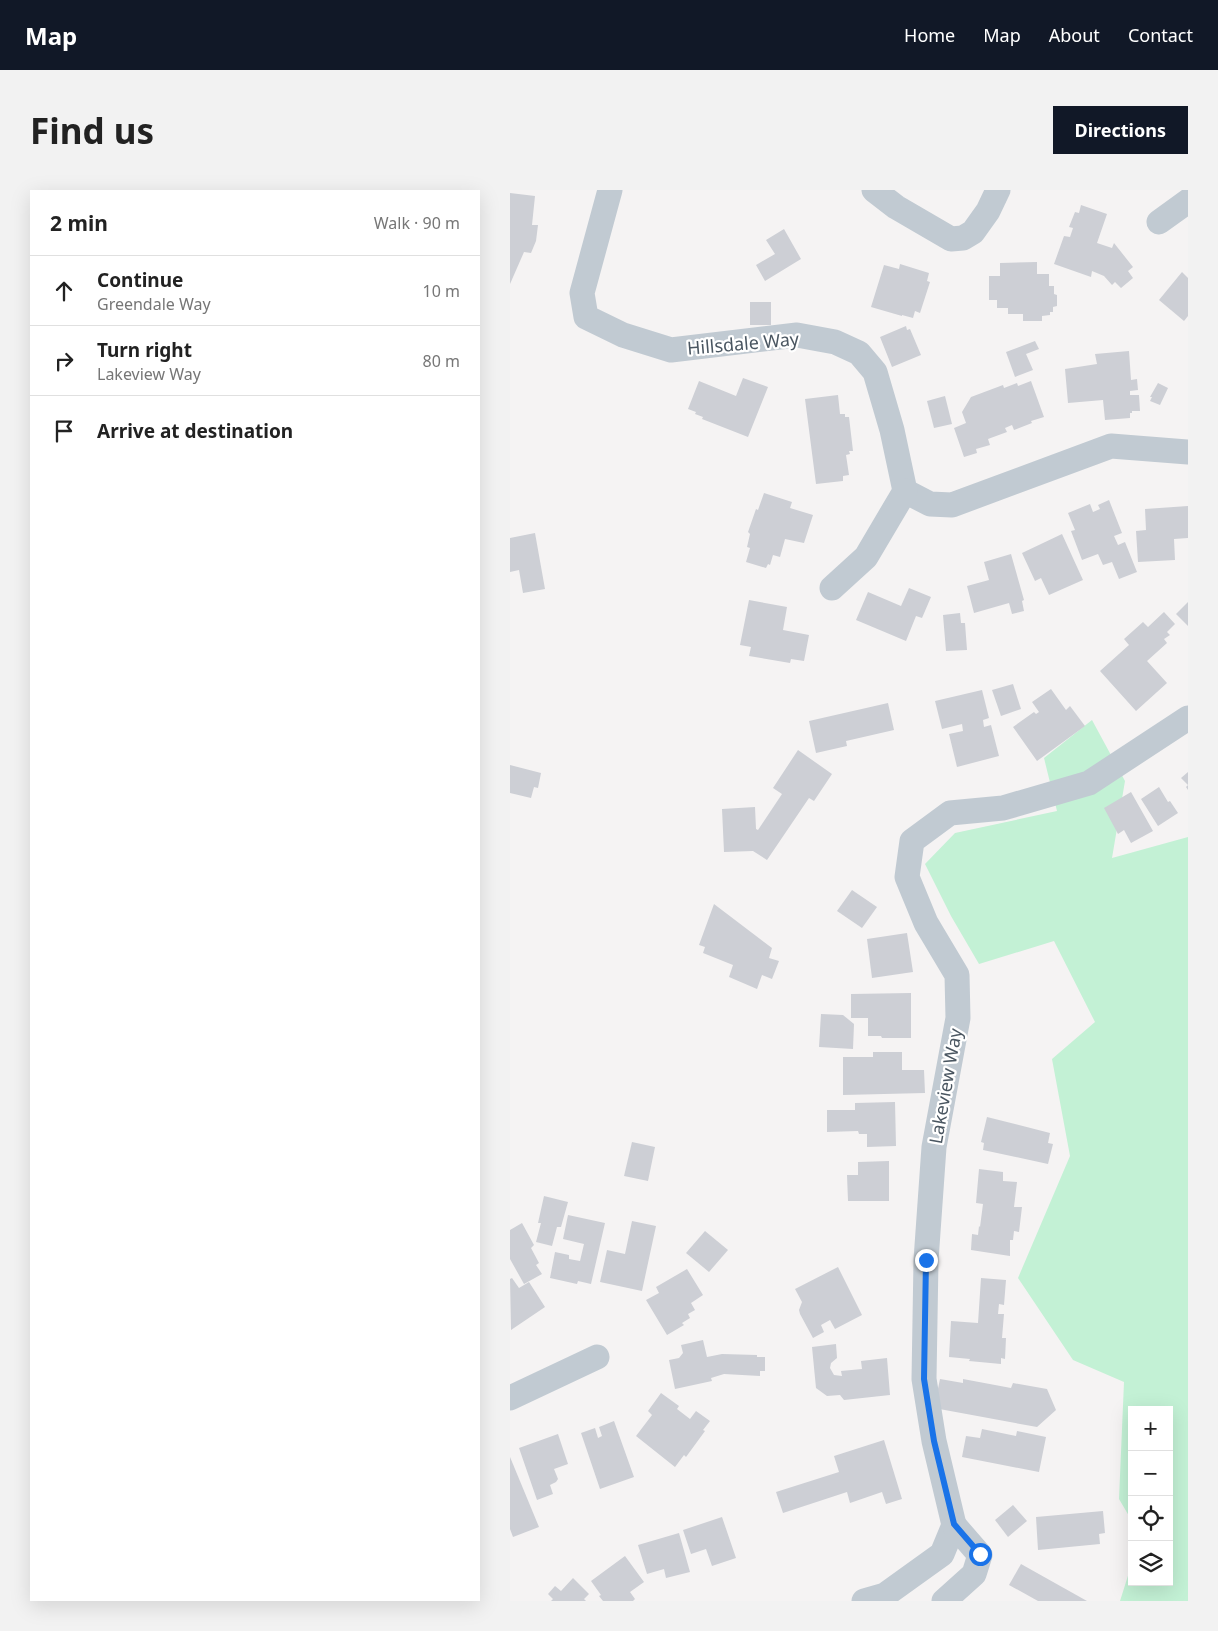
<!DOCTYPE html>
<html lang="en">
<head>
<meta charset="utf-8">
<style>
  body { margin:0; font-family:"Noto Sans",sans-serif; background:#f2f2f2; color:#222 }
  .controls { position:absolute; right:15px; bottom:15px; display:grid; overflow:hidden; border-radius:0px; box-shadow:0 5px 20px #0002 }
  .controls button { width:45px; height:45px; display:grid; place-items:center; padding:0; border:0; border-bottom:1px solid #e0e0e0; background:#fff; color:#222; font:25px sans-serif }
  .stop { position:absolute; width:15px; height:15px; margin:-11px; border:4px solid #1a73e8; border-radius:50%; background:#fff }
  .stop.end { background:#1a73e8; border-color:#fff; box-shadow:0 1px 5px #0008 }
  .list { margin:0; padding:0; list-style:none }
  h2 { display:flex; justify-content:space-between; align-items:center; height:65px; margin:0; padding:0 20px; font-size:21px }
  h2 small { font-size:16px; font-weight:400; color:#767676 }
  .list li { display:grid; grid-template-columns:32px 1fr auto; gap:15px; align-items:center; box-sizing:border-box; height:70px; padding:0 20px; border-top:1px solid #e0e0e0 }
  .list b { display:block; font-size:19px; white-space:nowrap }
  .list p { margin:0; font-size:16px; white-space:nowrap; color:#767676 }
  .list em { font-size:16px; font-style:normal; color:#767676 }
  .icon { flex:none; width:28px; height:28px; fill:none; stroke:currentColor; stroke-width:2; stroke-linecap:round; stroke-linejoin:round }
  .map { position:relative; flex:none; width:678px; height:1411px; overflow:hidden; border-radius:0px }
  header { display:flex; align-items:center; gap:30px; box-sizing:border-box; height:70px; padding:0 25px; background:#111827; color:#fff }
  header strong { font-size:24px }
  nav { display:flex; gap:28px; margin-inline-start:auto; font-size:18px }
  .intro { display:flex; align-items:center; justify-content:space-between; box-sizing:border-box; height:120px; padding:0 30px }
  h1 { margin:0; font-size:35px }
  .button { padding:12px 22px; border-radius:0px; background:#111827; color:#fff; font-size:18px; font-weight:700 }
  main { display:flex; gap:30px; padding:0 30px }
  aside { flex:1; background:#fff; border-radius:0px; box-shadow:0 5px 20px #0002 }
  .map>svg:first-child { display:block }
  .green { fill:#c3f1d5 }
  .building { fill:#cdcfd5 }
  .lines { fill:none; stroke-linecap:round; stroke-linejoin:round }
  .minor { stroke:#c1cad2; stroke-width:25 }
  .route { stroke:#1a73e8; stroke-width:6 }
  .labels { text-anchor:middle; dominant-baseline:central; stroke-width:4.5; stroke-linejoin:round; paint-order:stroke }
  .street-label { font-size:18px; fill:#4a5661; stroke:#fff }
</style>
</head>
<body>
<header>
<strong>Map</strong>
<nav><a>Home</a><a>Map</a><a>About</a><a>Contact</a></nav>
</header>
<div class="intro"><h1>Find us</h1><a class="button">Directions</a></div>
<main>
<aside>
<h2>2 min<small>Walk · 90 m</small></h2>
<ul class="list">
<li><svg class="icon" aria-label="ahead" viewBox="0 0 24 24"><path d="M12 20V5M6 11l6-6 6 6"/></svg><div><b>Continue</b><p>Greendale Way</p></div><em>10 m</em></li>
<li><svg class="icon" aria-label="right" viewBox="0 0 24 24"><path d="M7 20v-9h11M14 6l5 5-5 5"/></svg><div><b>Turn right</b><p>Lakeview Way</p></div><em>80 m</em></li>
<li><svg class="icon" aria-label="arrive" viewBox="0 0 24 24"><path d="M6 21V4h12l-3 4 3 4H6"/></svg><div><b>Arrive at destination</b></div></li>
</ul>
</aside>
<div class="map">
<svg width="678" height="1411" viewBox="0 0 678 1411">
  <rect width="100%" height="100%" fill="#f5f3f3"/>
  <polygon class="green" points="582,530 615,591 602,668 678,647 678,1411 610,1411 622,1373 622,1392 659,1392 659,1220 622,1220 622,1331 609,1309 614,1192 563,1170 508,1088 560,966 542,869 585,832 544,751 469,774 441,726 415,674 445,643 547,621 534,568"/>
  <g class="building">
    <polygon points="0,3 25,6 22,35 28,35 26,51 21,63 14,62 0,94"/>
    <polygon points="571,15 597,24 587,53 602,58 604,53 623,77 618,81 623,88 611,98 605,92 602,95 594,86 582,81 581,87 544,74 554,46 560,47 563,38 559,37 565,22 569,23"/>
    <polygon points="274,39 291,69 255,91 246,75 265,64 256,50"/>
    <polygon points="527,72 527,84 539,84 539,96 544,96 544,104 547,105 547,116 543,117 543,122 540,122 540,125 532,126 532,131 513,131 513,124 498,124 498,118 487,118 487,110 479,110 479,86 490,86 490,73"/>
    <polygon points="390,74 419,83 417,91 420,92 410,123 405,121 403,128 392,125 392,126 361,117 374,75 389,79"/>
    <polygon points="672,82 678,88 678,126 674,131 649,110"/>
    <rect x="240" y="112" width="21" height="23"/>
    <polygon points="396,136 397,140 400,139 411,165 382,177 370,147"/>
    <polygon points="525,151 529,159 516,164 523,180 505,187 496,162"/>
    <polygon points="619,161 621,190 627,189 628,200 620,201 620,205 629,205 630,221 622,221 622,223 620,223 620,228 595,230 593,210 558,213 555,179 587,174 585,164"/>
    <polygon points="233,188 258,197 238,247 192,229 193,227 185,224 186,222 178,219 189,191 226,206"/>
    <polygon points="521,191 534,227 521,231 522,233 504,240 502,235 495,238 497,242 478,249 480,255 466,259 467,263 454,267 444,238 456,233 452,222 461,207 493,195 494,198 507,193 508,196"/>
    <polygon points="648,193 658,198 650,215 640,211 642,207 640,207"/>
    <polygon points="328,205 330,224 335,224 335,227 339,227 343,261 339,261 340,264 336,265 339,285 333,286 333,291 306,294 295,209"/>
    <polygon points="435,206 442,234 424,238 417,211"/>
    <polygon points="254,303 282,312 280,318 303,325 294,353 275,349 270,367 263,365 260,375 258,374 256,378 236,372 240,358 237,357 240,344 238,342 246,319 248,320"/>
    <polygon points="599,310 612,343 604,346 608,355 615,352 627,382 609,389 602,372 593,375 588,364 572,370 561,341 565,340 558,323 580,314 583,322 590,319 588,315"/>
    <polygon points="678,316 678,348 664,349 665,370 628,372 626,341 636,340 635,319"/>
    <polygon points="25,343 35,399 13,403 9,380 0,382 0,348"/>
    <polygon points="552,344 573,390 539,405 531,388 525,391 512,363"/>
    <polygon points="501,364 514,410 512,411 514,421 502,424 499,413 464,423 457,396 479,390 474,372"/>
    <polygon points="399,398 421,407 412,428 406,426 396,451 346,430 358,402 391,416"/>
    <polygon points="239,410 277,417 273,440 299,445 294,471 281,469 280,473 239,466 241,457 230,455"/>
    <polygon points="678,412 678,436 666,424"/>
    <polygon points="654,422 665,434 657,442 660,445 654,449 657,453 637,471 657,493 626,521 590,481 619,455 614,449 633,432 638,437"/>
    <polygon points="450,423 451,433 455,433 457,460 436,461 433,425"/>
    <polygon points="503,494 511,519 491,526 482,500"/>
    <polygon points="541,499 556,520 560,516 575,536 527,571 503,537 524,522 526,524 529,522 522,512"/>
    <polygon points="472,500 479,528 473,530 474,537 481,535 489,566 447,577 439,544 453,541 452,534 432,539 425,511"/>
    <polygon points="378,513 384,540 336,551 337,556 306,563 299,531"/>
    <polygon points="288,560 322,584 304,611 299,608 257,670 243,661 214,662 212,619 245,617 246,639 248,640 272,604 263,598"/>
    <polygon points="0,575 31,583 28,598 24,597 21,608 0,603"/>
    <polygon points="678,582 678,600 676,597 678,595 671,588"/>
    <polygon points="649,597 658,612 660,611 668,623 648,636 631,609"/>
    <polygon points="621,602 643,641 621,653 614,640 608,644 594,618"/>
    <polygon points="342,700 367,717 352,738 327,721"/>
    <polygon points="204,714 262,758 259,768 269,771 262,789 252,785 247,799 219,787 223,775 193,763 195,757 189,755"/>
    <polygon points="397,743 403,782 362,788 357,749"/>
    <polygon points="401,803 401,848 372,848 371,846 358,846 358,828 341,828 341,804"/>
    <polygon points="311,824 333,825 344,834 343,859 309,857"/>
    <polygon points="363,862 392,862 392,880 414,880 415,903 333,905 333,867 363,867"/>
    <polygon points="385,912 386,956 357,957 357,944 349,944 348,941 317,942 317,920 345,920 345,913"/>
    <polygon points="477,927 540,943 538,953 543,954 538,974 473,960 474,953 471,952"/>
    <polygon points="122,952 145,957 138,991 114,986"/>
    <polygon points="379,971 379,1011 338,1011 337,985 348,985 348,972"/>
    <polygon points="469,979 493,982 493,991 507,992 504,1017 512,1017 509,1042 504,1041 503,1050 500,1050 500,1066 461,1060 462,1044 468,1045 469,1036 470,1037 473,1014 466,1013"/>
    <polygon points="34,1006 58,1012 51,1037 47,1037 42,1056 26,1052 31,1033 28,1033"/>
    <polygon points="58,1025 95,1033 81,1094 68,1091 67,1094 40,1088 45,1062 59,1065 59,1069 70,1071 74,1054 53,1049"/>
    <polygon points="122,1031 146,1036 132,1101 90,1092 97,1060 115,1064"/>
    <polygon points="12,1033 24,1055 21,1058 29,1073 26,1075 32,1084 14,1094 0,1069 0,1040"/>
    <polygon points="195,1041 218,1060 199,1082 176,1063"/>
    <polygon points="328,1077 352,1125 325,1139 320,1130 311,1135 314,1142 303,1148 290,1124 289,1120 292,1112 285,1099"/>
    <polygon points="177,1079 193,1105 181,1113 185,1120 178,1124 180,1128 172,1133 174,1135 157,1145 136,1110 149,1103 146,1097"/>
    <polygon points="2,1088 9,1098 19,1092 35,1117 1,1140 0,1089"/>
    <polygon points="471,1088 496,1090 494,1115 489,1114 488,1124 494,1124 492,1148 496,1148 495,1169 491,1168 491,1174 459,1171 460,1169 439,1167 441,1131 468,1133"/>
    <polygon points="193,1150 197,1167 212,1164 247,1165 247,1167 255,1167 255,1181 250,1181 250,1186 214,1184 201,1188 202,1191 165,1199 159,1170 169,1168 173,1163 171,1155"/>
    <polygon points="326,1154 327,1168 321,1173 320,1178 324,1185 332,1186 331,1181 352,1179 351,1171 377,1168 380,1205 334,1210 330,1205 317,1206 306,1198 302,1157"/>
    <polygon points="430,1189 453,1193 453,1189 501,1198 503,1193 537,1199 546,1220 527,1237 424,1218"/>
    <polygon points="151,1203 169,1216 167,1219 180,1229 186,1221 200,1231 193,1240 195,1241 176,1267 174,1265 165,1277 126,1246 142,1225 138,1221"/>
    <polygon points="104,1231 124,1287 90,1299 71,1243 85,1238 88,1248 92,1246 89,1237"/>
    <polygon points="472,1239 506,1246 507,1241 536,1247 529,1282 452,1267 456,1246 470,1248"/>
    <polygon points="48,1244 58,1274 44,1279 48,1289 46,1292 40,1295 43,1304 27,1310 9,1258"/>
    <polygon points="374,1250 392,1309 376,1314 372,1302 340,1313 337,1302 273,1323 266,1302 329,1282 324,1266"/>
    <polygon points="0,1267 29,1337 3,1347 0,1339"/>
    <polygon points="503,1315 517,1331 498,1347 485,1330"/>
    <polygon points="593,1321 595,1343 589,1344 590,1354 528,1360 526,1327"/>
    <polygon points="212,1327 226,1368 202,1376 196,1359 181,1364 173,1340"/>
    <polygon points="169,1343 180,1382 156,1388 154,1379 137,1384 128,1355"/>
    <polygon points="115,1366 134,1392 120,1402 125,1409 123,1411 93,1411 89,1406 91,1405 81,1391"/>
    <polygon points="511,1374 577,1411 528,1411 499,1395"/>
    <polygon points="63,1388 79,1404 74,1409 76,1411 41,1411 43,1409 38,1404 45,1396 51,1401"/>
  </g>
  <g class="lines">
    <g class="minor">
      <polyline points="100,0 72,103 76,127 113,145 161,160 287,145 325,152 349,163 365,182 382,240 395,301 420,314 442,315 601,256 678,262"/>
      <polyline points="364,0 386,17 441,49 453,48 463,42 478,21 488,0"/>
      <polyline points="649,32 678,11"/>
      <polyline points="322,398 356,367 395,301"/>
      <polyline points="0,1208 87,1167"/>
      <polyline points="354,1411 375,1405 432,1364 444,1335 424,1251 414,1189 416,1070 424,957 448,828 447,785 416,733 397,687 402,651 440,623 493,618 579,593 678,528"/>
      <polyline points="434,1411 464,1384 470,1365 444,1335"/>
    </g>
  </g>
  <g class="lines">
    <polyline class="route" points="416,1070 414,1189 424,1251 444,1334 470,1364"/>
  </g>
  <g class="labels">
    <g class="street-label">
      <text transform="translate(233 153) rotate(-5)">Hillsdale Way</text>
      <text transform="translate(435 896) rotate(-80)">Lakeview Way</text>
    </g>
  </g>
</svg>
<div class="controls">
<button>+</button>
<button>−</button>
<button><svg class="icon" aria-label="locate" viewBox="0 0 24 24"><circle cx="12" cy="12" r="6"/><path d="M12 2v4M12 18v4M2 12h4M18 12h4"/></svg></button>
<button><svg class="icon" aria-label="layers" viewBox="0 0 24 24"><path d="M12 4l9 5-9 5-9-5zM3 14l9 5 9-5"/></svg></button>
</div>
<div class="stop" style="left:470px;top:1364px"></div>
<div class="stop end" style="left:416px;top:1070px"></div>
</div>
</main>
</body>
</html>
